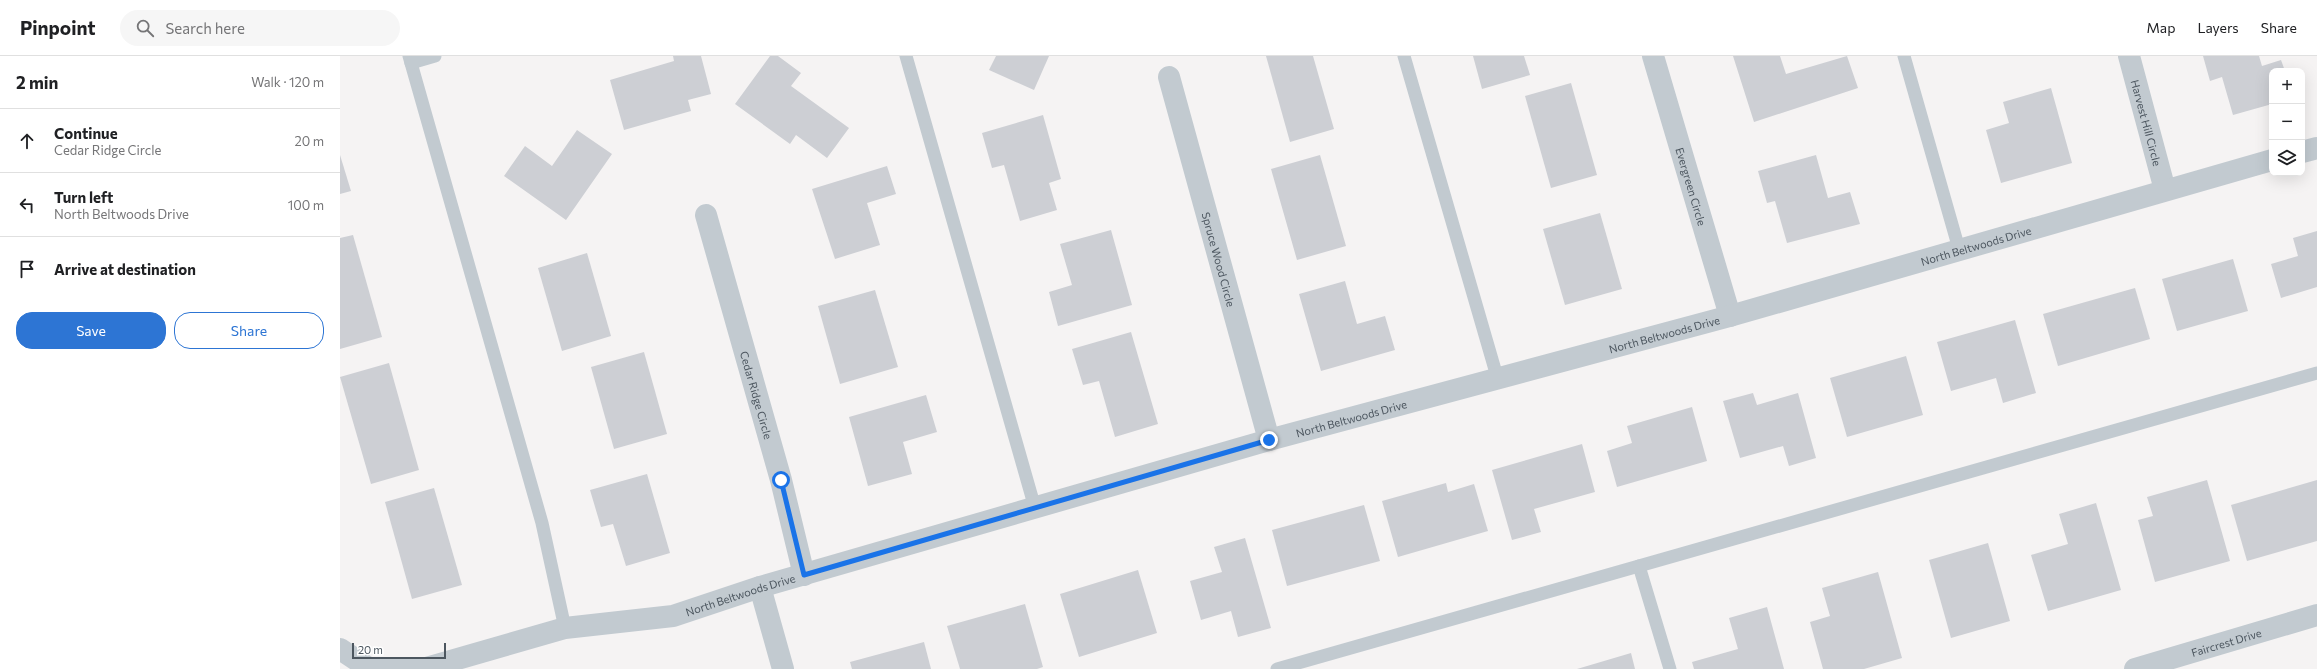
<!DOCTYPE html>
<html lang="en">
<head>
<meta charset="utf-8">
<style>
  body { margin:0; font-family:Commissioner,sans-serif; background:#f6f6f6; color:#202124 }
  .controls { position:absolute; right:12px; top:12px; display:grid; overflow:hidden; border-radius:8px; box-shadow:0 4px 16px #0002 }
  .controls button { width:36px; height:36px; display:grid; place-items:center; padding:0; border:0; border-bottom:1px solid #e0e0e0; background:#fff; color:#202124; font:20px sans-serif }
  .scale { position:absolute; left:12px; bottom:10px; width:94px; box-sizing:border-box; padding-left:4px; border:2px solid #4c565f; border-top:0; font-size:11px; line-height:14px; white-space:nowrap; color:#4c565f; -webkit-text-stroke:3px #fff; paint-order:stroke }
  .stop { position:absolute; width:12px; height:12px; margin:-9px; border:3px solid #1a73e8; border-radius:50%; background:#fff }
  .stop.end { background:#1a73e8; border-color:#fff; box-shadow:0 1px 4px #0008 }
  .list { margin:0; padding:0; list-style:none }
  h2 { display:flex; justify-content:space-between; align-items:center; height:52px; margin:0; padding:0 16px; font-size:17px }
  h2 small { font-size:13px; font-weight:400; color:#757577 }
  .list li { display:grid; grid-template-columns:26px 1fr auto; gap:12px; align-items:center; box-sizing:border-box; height:64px; padding:0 16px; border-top:1px solid #e0e0e0 }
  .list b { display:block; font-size:15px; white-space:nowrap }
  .list p { margin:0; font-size:13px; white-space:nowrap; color:#757577 }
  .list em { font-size:13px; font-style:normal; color:#757577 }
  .actions { display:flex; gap:8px; padding:12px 16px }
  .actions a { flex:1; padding:9px 0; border:1px solid #2d75d4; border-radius:16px; text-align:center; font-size:14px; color:#2d75d4 }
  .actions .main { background:#2d75d4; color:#fff }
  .icon { flex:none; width:22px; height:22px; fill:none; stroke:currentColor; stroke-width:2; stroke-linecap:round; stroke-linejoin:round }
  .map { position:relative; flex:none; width:1977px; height:613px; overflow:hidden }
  header { display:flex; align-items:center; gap:24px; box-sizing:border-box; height:56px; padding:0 20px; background:#fff; border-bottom:1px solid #e0e0e0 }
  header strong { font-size:19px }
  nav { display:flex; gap:22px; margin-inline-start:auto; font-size:14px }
  .search { width:280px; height:36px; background:#f6f6f6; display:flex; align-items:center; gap:10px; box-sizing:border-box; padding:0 14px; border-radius:22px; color:#757577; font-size:15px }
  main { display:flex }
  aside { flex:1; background:#fff }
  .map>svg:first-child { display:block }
  .building { fill:#cdcfd4 }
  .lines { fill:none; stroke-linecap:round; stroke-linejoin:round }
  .service { stroke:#c2cad0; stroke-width:13 }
  .minor { stroke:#c2cad0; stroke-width:22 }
  .route { stroke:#1a73e8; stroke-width:5 }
  .labels { text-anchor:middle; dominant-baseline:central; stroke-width:4; stroke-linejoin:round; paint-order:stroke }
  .street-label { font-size:11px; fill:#4c565f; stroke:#fff }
</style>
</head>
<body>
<header>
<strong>Pinpoint</strong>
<div class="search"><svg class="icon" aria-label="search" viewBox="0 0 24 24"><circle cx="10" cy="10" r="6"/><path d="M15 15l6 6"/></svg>Search here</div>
<nav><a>Map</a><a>Layers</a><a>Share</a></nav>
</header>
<main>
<aside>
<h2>2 min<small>Walk · 120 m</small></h2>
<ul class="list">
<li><svg class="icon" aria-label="ahead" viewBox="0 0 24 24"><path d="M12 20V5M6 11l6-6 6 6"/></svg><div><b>Continue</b><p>Cedar Ridge Circle</p></div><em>20 m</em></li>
<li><svg class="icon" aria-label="left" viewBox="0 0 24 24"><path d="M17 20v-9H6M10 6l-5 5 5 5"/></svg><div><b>Turn left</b><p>North Beltwoods Drive</p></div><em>100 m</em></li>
<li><svg class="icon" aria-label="arrive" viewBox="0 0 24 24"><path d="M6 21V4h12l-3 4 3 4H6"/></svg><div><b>Arrive at destination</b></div></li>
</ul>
<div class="actions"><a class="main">Save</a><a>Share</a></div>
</aside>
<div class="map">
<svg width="1977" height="613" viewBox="0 0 1977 613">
  <rect width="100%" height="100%" fill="#f5f3f3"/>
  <g class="building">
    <polygon points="333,0 361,0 371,38 348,44 351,55 284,74 270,24 334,5"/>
    <polygon points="430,0 438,0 461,17 451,30 509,72 487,102 456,79 450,88 395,48"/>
    <polygon points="656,0 709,0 694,34 649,14"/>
    <polygon points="926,0 973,0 994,73 950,86"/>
    <polygon points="1133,0 1184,0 1190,19 1142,33"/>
    <polygon points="1393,0 1440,0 1446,18 1507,0 1518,32 1414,66"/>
    <polygon points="1863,0 1919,0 1922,10 1941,4 1945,15 1932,15 1932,48 1893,59 1882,21 1870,25"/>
    <polygon points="1231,27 1257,119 1211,132 1185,40"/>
    <polygon points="1711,32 1732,107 1661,127 1646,74 1669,67 1663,46"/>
    <polygon points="703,59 721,123 709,127 717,154 680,165 664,109 652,112 642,77"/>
    <polygon points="237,74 272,98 226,164 164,120 185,90 212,110"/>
    <polygon points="0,99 11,135 0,138"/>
    <polygon points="980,99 1006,190 957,204 931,113"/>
    <polygon points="1476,99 1488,142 1510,136 1520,168 1447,187 1435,145 1427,147 1418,115"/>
    <polygon points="547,110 556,138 527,147 540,189 495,203 472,133"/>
    <polygon points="1260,157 1282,233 1225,249 1203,173"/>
    <polygon points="771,174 792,249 718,270 709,236 732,229 720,188"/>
    <polygon points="1977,175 1977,231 1941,242 1931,208 1958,200 1953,182"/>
    <polygon points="13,179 42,281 0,293 0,182"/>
    <polygon points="247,197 271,280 222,295 198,212"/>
    <polygon points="1893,203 1908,255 1837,275 1822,223"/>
    <polygon points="1005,225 1017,268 1045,260 1055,294 981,315 959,238"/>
    <polygon points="1795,232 1810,283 1718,310 1703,258"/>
    <polygon points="535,234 558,311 500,328 478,250"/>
    <polygon points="1675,264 1696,337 1663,347 1656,322 1611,335 1597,286"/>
    <polygon points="791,276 818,368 775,381 759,325 743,329 732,293"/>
    <polygon points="304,296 327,378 274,393 251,311"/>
    <polygon points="1566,300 1583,359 1507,381 1490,322"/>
    <polygon points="49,307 79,414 31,428 0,321"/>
    <polygon points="1413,337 1417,349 1458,337 1476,402 1449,410 1443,390 1400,402 1383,345"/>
    <polygon points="586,339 597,376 563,386 572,418 528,430 509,361"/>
    <polygon points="1352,351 1367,405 1277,431 1267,395 1292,387 1287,370"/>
    <polygon points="1242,388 1255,436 1194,453 1201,476 1172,484 1152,414"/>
    <polygon points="307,418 330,497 286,510 273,468 261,471 250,434"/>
    <polygon points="1867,424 1890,505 1815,526 1798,464 1813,460 1807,441"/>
    <polygon points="1977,424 1977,485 1907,505 1891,449"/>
    <polygon points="1106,427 1108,436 1134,428 1148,475 1058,501 1042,445"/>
    <polygon points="94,432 122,529 72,543 45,446"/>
    <polygon points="1756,447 1781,534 1708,555 1691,499 1728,488 1719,458"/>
    <polygon points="1024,449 1040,505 947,530 932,474"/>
    <polygon points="905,482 931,572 898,581 891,555 861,564 850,525 882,516 874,491"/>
    <polygon points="1648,487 1670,565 1611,582 1589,504"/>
    <polygon points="798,514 817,577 739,601 720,538"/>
    <polygon points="1538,516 1562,602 1524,613 1483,613 1470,566 1490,560 1482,532"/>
    <polygon points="685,548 703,611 697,613 620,613 607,570"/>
    <polygon points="1427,551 1444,613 1354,613 1352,606 1398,593 1389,562"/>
    <polygon points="584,586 591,613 512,613 510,606"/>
    <polygon points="1291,597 1295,613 1237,613"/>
  </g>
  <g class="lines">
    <g class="service">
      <polyline points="69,0 202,467 225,572"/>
      <polyline points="566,0 695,452"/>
      <polyline points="1064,0 1158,324"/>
      <polyline points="1564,0 1619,193"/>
      <polyline points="71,7 95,0"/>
      <polyline points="1299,510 1330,613"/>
      <polyline points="937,613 1977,317"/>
    </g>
    <g class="minor">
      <path id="s1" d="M1313 0 1390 260"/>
      <path id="s2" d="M1789 0 1825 134"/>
      <path id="s3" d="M829 21 929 384"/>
      <polyline points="1962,96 1977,92"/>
      <path id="s4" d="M366 159 441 424 464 519"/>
      <polyline points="420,531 443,613"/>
      <path id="s5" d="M0 593 30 613 86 612 225 572 333 560 420 531 929 384 1390 260 1932 104"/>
      <path id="s6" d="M1795 613 1977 559"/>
    </g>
  </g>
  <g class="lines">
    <polyline class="route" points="441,424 464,519 929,384"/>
  </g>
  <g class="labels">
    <g class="street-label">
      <text stroke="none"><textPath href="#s2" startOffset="69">Harvest Hill Circle</textPath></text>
      <text stroke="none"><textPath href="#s1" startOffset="136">Evergreen Circle</textPath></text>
      <text stroke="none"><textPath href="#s5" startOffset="1700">North Beltwoods Drive</textPath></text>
      <text stroke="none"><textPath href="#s3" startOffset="189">Spruce Wood Circle</textPath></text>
      <text stroke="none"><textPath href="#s5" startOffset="1376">North Beltwoods Drive</textPath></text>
      <text stroke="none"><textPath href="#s4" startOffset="187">Cedar Ridge Circle</textPath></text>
      <text stroke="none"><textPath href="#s5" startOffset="1052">North Beltwoods Drive</textPath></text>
      <text stroke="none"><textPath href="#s5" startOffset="416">North Beltwoods Drive</textPath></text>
      <text stroke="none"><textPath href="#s6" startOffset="95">Faircrest Drive</textPath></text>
    </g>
  </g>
</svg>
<div class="controls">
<button>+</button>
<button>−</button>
<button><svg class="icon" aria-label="layers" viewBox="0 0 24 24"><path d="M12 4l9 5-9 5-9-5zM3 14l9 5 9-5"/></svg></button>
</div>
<div class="scale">20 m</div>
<div class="stop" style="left:441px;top:424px"></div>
<div class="stop end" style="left:929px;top:384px"></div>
</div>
</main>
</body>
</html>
